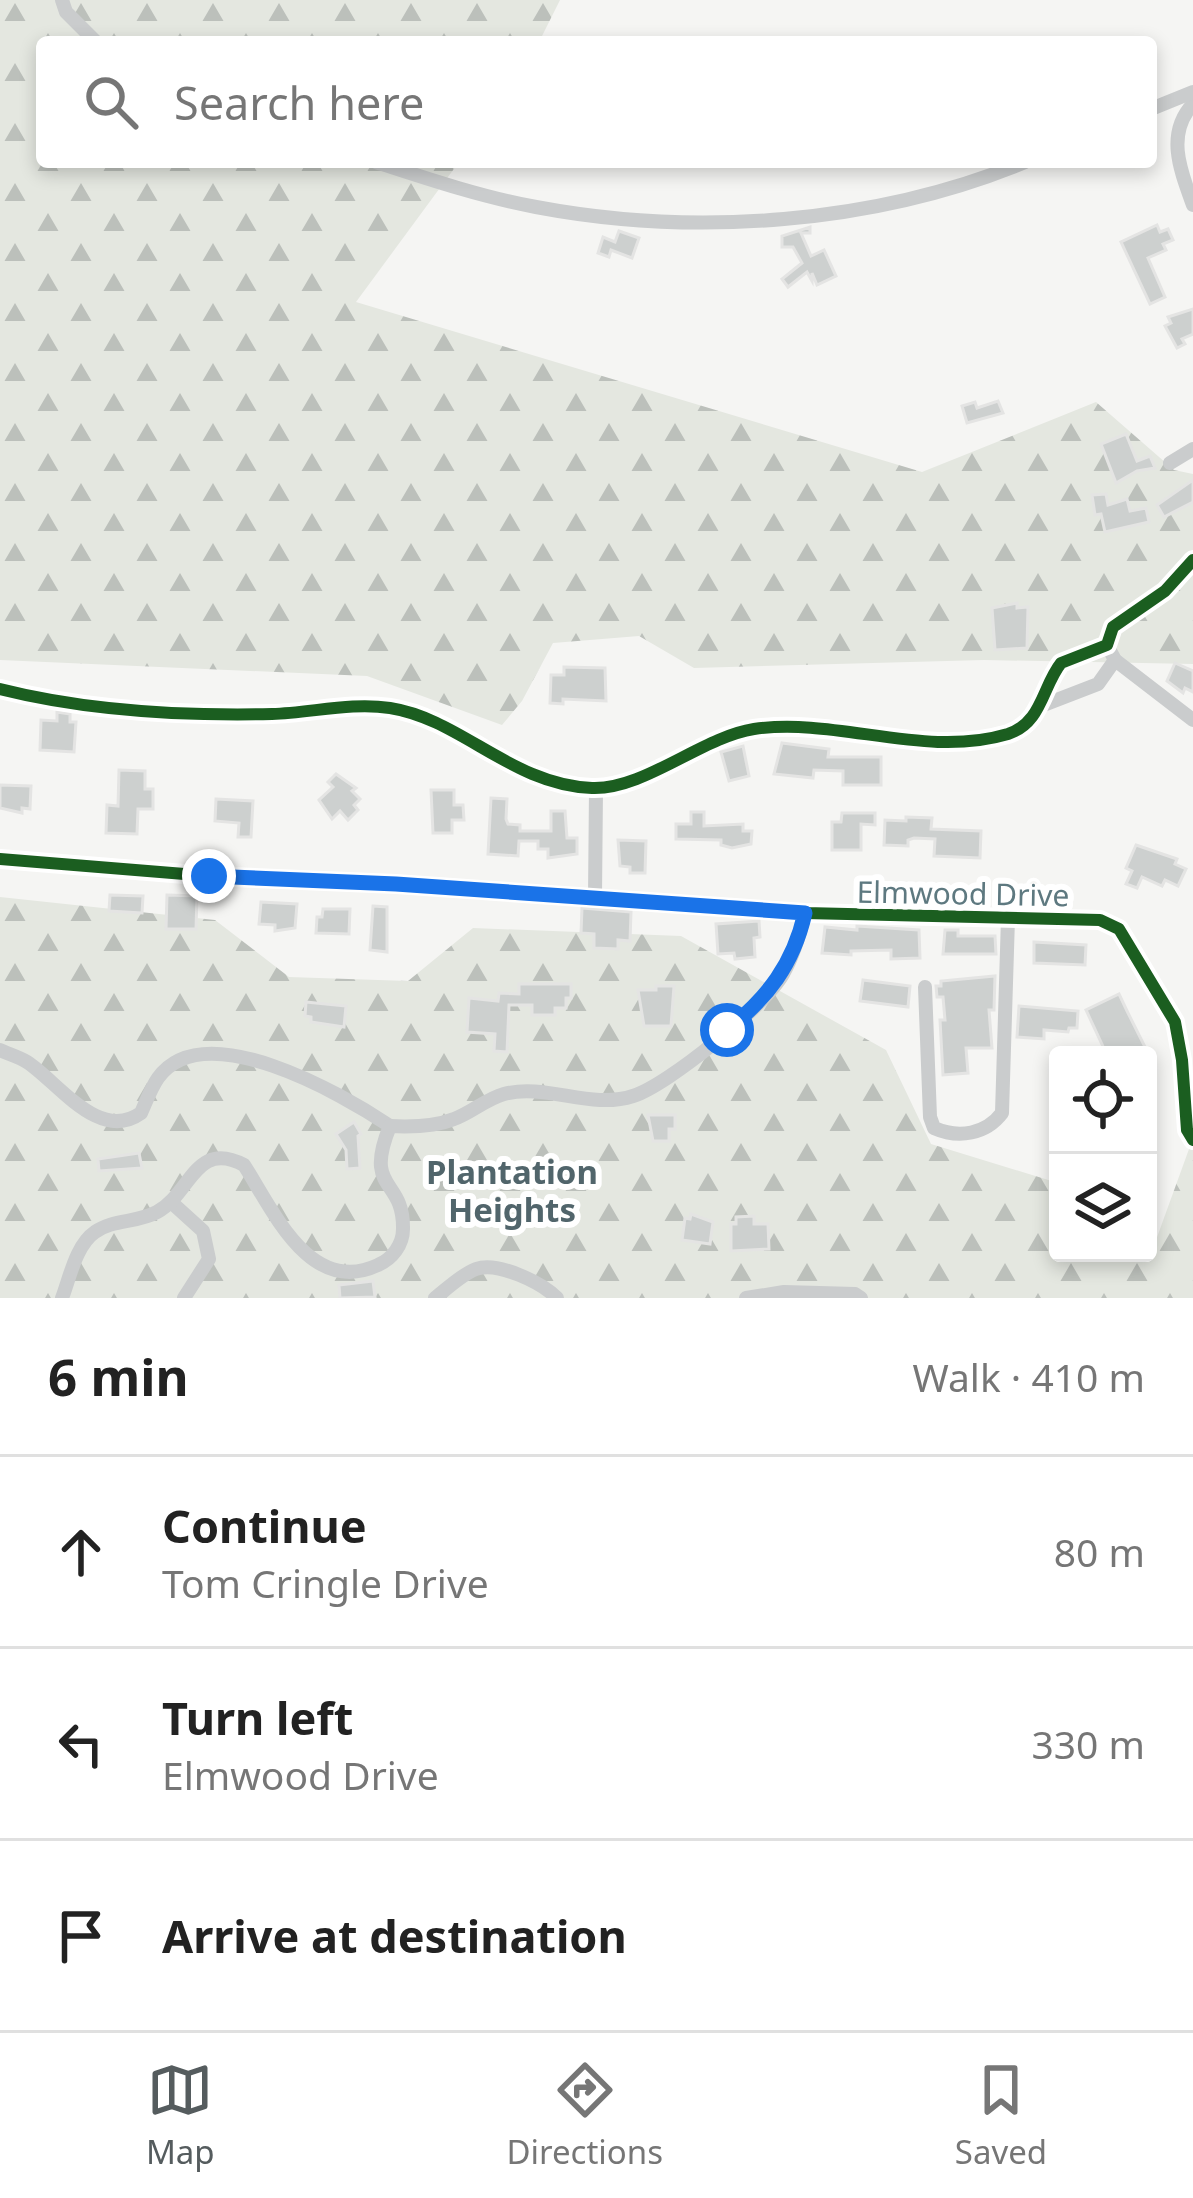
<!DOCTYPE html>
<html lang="en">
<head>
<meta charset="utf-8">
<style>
  body { margin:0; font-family:"Noto Sans",sans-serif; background:#f2f2f2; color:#222 }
  .controls { position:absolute; right:36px; bottom:36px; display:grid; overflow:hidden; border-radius:12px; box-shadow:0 6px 18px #0003 }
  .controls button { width:108px; height:108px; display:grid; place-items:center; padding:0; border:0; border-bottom:3px solid #e0e0e0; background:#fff; color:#222; font:60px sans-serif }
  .stop { position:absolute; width:36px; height:36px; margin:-27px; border:9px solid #1a73e8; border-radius:50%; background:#fff }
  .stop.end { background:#1a73e8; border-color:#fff; box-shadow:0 3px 12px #0008 }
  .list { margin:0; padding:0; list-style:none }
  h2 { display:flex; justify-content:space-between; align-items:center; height:156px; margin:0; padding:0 48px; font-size:51px }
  h2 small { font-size:39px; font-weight:400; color:#767676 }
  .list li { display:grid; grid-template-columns:78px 1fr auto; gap:36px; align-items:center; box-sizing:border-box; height:192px; padding:0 48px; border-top:3px solid #e0e0e0 }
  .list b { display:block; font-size:45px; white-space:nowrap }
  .list p { margin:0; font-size:39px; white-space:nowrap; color:#767676 }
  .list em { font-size:39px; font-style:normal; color:#767676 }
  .icon { flex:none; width:66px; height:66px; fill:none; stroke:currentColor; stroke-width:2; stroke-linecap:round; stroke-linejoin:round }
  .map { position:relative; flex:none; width:1193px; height:1298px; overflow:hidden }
  .search { position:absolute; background:#fff; box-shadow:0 6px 18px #0003; left:36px; right:36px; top:36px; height:132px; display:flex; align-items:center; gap:30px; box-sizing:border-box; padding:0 42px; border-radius:12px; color:#767676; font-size:45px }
  .sheet { height:732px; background:#fff }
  nav { display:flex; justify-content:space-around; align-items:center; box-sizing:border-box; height:168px; border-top:3px solid #e0e0e0; background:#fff; font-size:33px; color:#767676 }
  nav a { display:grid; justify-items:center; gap:6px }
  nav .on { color:#555c5e }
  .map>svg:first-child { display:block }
  .forest { fill:url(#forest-firs) }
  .building { fill:#cdd0cf; stroke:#e4e4e3; stroke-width:3 }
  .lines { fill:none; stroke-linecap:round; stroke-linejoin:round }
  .minor { stroke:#cacccd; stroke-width:14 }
  .cycleway-casing { stroke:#fff; stroke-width:20 }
  .cycleway { stroke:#1b5e20; stroke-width:12 }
  .route { stroke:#1a73e8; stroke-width:15 }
  .labels { text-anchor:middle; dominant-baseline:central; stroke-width:12; stroke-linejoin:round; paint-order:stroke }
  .street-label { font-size:30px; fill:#5e7980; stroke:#fff }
  .neighbourhood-label { font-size:33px; font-weight:bold; fill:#51656b; stroke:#fff }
</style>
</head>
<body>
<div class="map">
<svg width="1193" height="1298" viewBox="0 0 1193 1298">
  <defs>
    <pattern id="forest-firs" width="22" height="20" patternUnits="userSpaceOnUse" patternTransform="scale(3)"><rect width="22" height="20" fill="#e4e7e0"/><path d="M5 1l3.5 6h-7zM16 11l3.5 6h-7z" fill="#bcc0bb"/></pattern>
  </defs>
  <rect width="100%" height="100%" fill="#f5f5f3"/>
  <g class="forest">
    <polygon points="0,0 560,0 539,42 42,42 42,162 459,162 356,302 922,472 1096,402 1174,470 1193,474 1193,664 984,660 694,668 639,636 553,643 522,701 502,725 367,676 0,660"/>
    <polygon points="0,897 215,920 289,977 408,981 473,928 681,936 886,1050 931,1144 1058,1183 1058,1253 1148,1253 1148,1237 1156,1240 1193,1138 1193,1298 0,1298"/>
  </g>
  <g class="building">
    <polygon points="1157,225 1160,232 1168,229 1173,240 1163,244 1166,250 1148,258 1165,297 1150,304 1121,242"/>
    <polygon points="810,227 810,233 801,233 811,256 824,250 836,276 817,285 812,273 812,281 807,272 788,287 782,279 802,263 793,247 782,247 782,236"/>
    <polygon points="619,231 639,238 632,258 611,250 609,257 598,253 603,237 615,242"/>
    <polygon points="1193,309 1193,334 1182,339 1185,344 1177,348 1165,326 1171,323 1168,317"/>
    <polygon points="998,401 1003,413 967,423 962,406 975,402 977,408"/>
    <polygon points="1126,434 1137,461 1150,456 1155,468 1137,471 1116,483 1101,444"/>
    <polygon points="1193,480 1193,502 1164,517 1157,505"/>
    <polygon points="1106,494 1108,505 1127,499 1130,511 1146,508 1149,522 1105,532 1101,514 1095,515 1092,495"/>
    <polygon points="1017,603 1017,608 1028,607 1027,648 995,650 992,608"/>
    <polygon points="1175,663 1193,671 1193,692 1185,688 1183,693 1167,681"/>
    <polygon points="564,667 605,668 606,701 563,699 563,704 550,703 551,675 564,675"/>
    <polygon points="57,712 70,714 70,722 76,722 74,752 40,750 41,720 57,721"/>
    <polygon points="782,743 829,749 828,757 881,757 881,785 843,785 843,771 814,770 813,778 774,774"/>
    <polygon points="743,746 749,776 729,781 721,752"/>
    <polygon points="119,770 145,771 145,789 153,789 153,809 138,809 137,834 106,833 107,805 118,806"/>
    <polygon points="336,774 356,788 352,791 360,799 354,805 358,810 348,820 340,811 332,819 319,800 333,787 328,782"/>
    <polygon points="0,785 31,786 30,809 22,808 22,813 0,808"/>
    <polygon points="431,790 454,790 454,805 463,805 464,820 452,820 452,833 433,833"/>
    <polygon points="491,798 507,799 506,819 508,824 520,825 520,831 551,831 551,811 565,811 567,838 577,838 577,854 548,858 548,849 538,849 538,841 519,841 518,856 488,854"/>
    <polygon points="216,799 253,801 251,837 238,837 239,823 215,821"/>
    <polygon points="691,812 704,812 704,826 743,824 743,831 752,831 751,844 732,848 721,845 721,840 676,839 676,824 691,824"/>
    <polygon points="842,813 875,813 875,825 861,824 861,850 832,850 832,822 841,822"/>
    <polygon points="906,817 932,818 931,829 981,831 980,858 934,856 935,839 914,838 908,840 908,846 884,845 885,820 906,821"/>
    <polygon points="618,840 646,841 645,873 630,873 630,867 620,866"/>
    <polygon points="1136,845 1177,859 1175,864 1186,869 1178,886 1165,880 1162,886 1142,877 1137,888 1126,884 1132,871 1126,868"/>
    <polygon points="110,895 143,896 142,913 109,911"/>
    <polygon points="167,895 197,896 196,929 166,929"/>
    <polygon points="261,902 297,904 295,928 275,931 275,925 259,924"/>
    <polygon points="373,906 387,907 387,952 370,950"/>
    <polygon points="582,908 631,912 630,941 618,940 618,949 594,948 594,934 581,933"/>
    <polygon points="323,909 350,909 349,934 316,933 317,917 322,917"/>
    <polygon points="759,921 760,937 754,938 755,957 735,959 734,953 718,954 716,924"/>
    <polygon points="857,926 919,930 920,958 891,959 891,950 851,951 851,955 822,953 825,927 857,930"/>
    <polygon points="945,930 958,930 958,936 995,936 996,954 943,954"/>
    <polygon points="1034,942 1086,945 1085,965 1034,963"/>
    <polygon points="995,976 994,1010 989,1010 992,1048 966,1048 968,1073 943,1075 940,1020 945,1020 943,997 937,997 936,986 941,986 941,981"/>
    <polygon points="863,980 910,986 908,1007 860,1001"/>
    <polygon points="519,984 571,984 571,998 566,998 566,1008 555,1008 555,1015 532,1015 532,1005 509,1005 507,1052 494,1051 495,1034 467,1032 469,998 498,1001 499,993 519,994"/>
    <polygon points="656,986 674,986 671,1026 644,1026 638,990 656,990"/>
    <polygon points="1119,994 1128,1013 1149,1055 1115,1055 1113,1049 1106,1053 1086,1010"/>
    <polygon points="306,1002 346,1006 344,1027 311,1022 311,1017 305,1016"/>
    <polygon points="1019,1006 1078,1011 1077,1028 1069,1028 1068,1032 1044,1030 1044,1039 1017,1037"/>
    <polygon points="648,1115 675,1115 675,1129 669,1129 669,1141 653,1141"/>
    <polygon points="354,1122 361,1134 358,1136 360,1168 347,1169 346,1150 336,1134"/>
    <polygon points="139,1153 142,1168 99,1171 98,1159"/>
    <polygon points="691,1214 713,1222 710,1244 682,1240 685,1218 690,1219"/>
    <polygon points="754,1216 754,1224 768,1224 769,1249 731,1251 731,1224 736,1224 736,1217"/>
    <polygon points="373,1281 375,1297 340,1298 339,1285"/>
  </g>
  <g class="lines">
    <g class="minor">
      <polyline points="62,0 66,12 96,42"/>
      <path d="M1193 104C1165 134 1181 172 1193 205"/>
      <polyline points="1151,109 1193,92"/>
      <path d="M376 162C428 179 482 197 536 207 695 237 875 224 1025 162"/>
      <polyline points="1170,463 1193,449"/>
      <polyline points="1107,645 1115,660 1193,720"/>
      <path d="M0 689C87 711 182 716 272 714 311 713 351 702 390 708 461 719 512 785 592 788 644 790 702 737 754 729 838 717 924 759 1008 734 1042 723 1042 687 1061 663L1107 645 1113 627 1165 591 1193 560"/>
      <polyline points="1041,706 1098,684 1115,660"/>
      <polyline points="0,859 209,876 396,884 805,913 1100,920 1119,929 1175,1022 1182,1060 1187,1130 1193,1140"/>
      <polyline points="595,896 596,789"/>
      <path d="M925 987 930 1117 934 1128C959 1139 986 1134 1002 1113L1008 918"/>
      <path d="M0 1050C8 1054 19 1057 27 1062 58 1082 99 1143 141 1113 146 1102 151 1088 158 1078 204 1014 342 1094 390 1126"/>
      <polyline points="171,1202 203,1231 209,1259 184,1298"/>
      <path d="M62 1298C70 1277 76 1245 95 1232 113 1219 137 1223 157 1212 191 1194 195 1139 244 1165 273 1210 310 1297 378 1265 392 1259 403 1245 403 1229 404 1177 363 1192 390 1126 410 1127 434 1127 454 1119 471 1113 486 1099 504 1094 546 1083 591 1110 633 1096 668 1085 765 1006 783 974 794 955 800 934 805 913"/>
      <path d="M435 1298C447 1289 462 1274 476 1269 498 1261 542 1283 557 1298"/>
      <polyline points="746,1298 784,1292 855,1294 861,1298"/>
    </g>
    <defs>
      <g id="cycleway">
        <path d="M0 689C87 711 182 716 272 714 311 713 351 702 390 708 461 719 512 785 592 788 644 790 702 737 754 729 838 717 924 759 1008 734 1042 723 1042 687 1061 663L1107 645 1113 627 1165 591 1193 560"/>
        <polyline points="0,859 209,876 396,884 805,913 1100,920 1119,929 1175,1022 1182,1060 1187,1130 1193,1140"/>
      </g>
    </defs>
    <use href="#cycleway" class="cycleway-casing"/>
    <use href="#cycleway" class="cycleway"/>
  </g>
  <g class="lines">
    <path class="route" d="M209 876 396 884 805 913C793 965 768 997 727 1030"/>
  </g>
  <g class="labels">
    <g class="street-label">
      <text transform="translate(963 893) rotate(1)">Elmwood Drive</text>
    </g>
    <g class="neighbourhood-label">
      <text x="512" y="1171">Plantation<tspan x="512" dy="38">Heights</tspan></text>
    </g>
  </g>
</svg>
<div class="controls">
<button><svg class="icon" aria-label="locate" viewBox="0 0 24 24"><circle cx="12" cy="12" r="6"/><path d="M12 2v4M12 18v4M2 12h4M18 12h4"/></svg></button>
<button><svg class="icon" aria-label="layers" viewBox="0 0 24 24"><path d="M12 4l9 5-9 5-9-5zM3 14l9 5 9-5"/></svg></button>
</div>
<div class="stop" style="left:727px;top:1030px"></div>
<div class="stop end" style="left:209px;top:876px"></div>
<div class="search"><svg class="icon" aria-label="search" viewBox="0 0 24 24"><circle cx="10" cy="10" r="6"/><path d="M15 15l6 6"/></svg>Search here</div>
</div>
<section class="sheet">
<h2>6 min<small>Walk · 410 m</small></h2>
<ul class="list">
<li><svg class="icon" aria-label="ahead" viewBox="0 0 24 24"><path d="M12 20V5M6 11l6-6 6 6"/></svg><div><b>Continue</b><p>Tom Cringle Drive</p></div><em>80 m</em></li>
<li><svg class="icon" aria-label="left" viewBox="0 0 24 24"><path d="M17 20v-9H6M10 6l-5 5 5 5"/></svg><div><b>Turn left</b><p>Elmwood Drive</p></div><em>330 m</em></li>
<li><svg class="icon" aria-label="arrive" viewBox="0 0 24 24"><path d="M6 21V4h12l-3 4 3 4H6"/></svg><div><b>Arrive at destination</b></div></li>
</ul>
</section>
<nav>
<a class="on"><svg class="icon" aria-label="map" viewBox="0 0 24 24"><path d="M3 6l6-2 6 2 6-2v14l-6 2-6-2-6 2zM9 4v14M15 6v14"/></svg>Map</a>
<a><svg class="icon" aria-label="directions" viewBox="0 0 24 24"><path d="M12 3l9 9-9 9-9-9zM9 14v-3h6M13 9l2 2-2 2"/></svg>Directions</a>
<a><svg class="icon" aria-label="saved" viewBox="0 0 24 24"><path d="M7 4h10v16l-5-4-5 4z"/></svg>Saved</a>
</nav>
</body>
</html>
